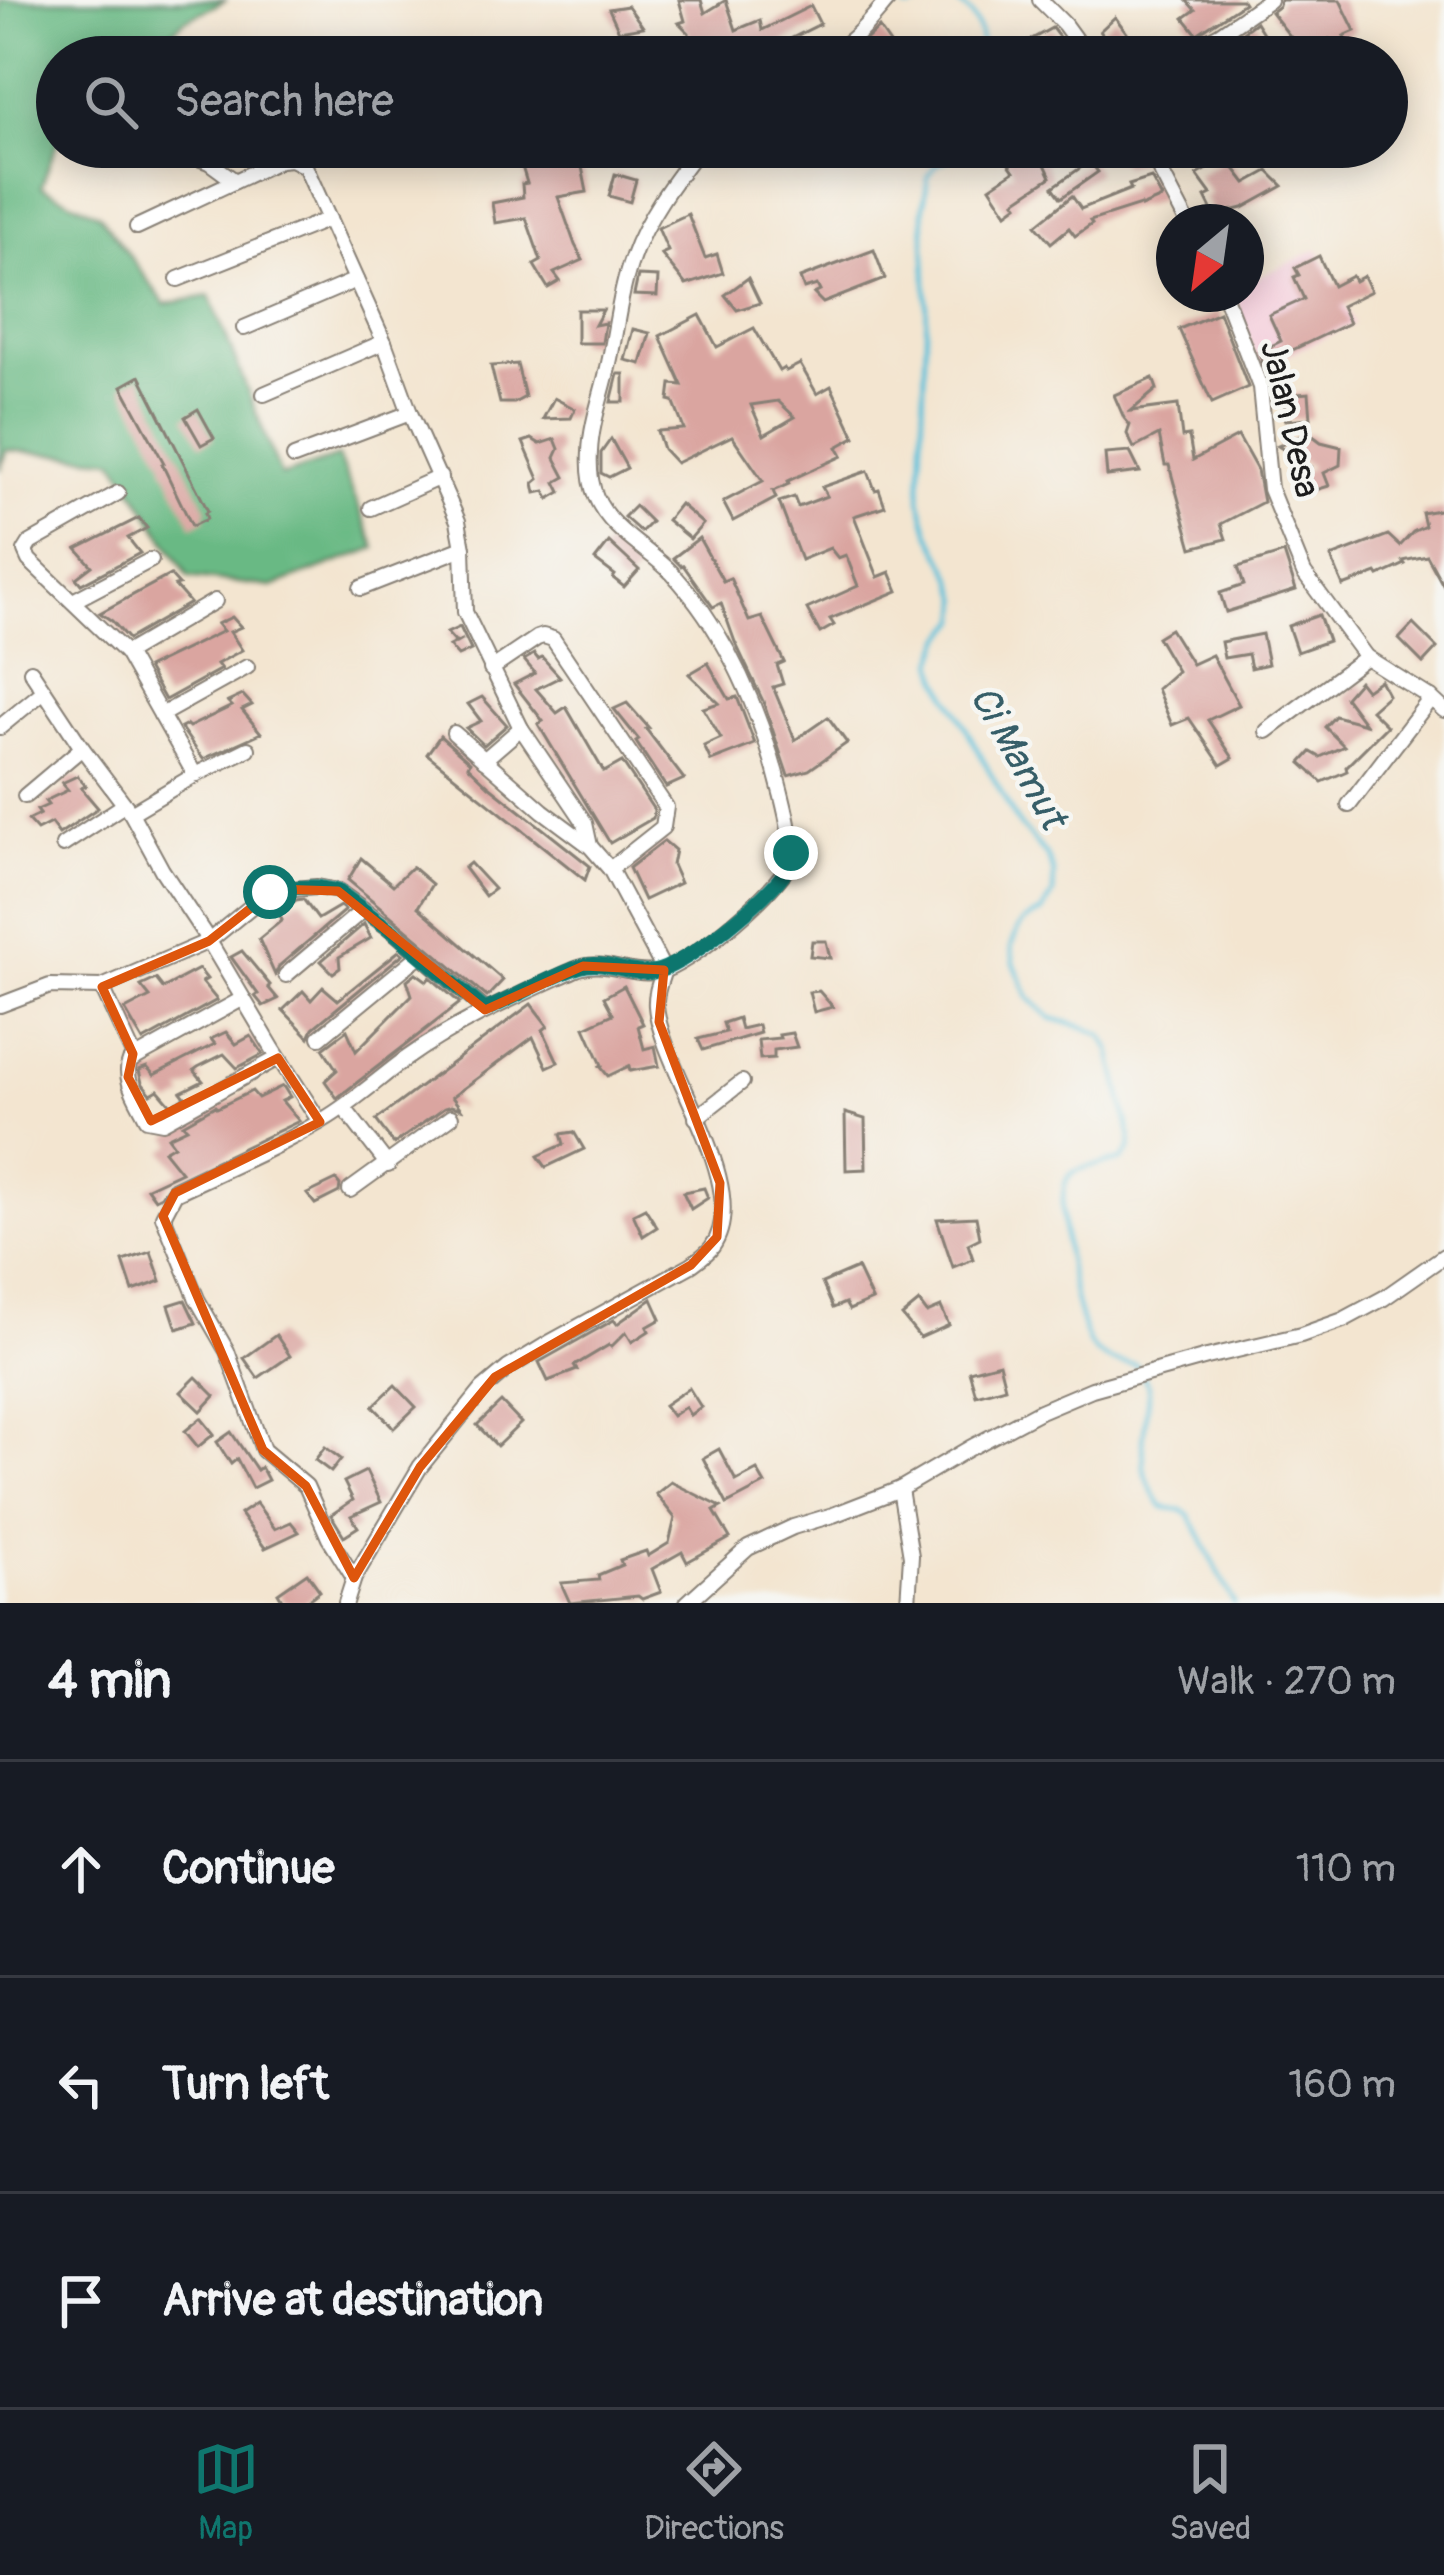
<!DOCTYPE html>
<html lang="en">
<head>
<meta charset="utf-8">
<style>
  body { margin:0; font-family:Pangolin,sans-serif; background:#20242c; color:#f1f3f6 }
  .compass { position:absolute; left:1156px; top:204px; width:108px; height:108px; border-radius:50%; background:#171b24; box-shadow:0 6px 30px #0003; rotate:209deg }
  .stop { position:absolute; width:36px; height:36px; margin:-27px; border:9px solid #0f766e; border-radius:50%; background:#fff }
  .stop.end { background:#0f766e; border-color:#fff; box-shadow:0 3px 12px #0008 }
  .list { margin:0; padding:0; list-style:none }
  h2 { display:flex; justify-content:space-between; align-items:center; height:156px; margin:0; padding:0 48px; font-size:51px }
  h2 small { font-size:39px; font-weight:400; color:#9ea1a6 }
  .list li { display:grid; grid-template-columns:78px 1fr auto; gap:36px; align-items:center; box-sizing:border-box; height:216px; padding:0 48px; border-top:3px solid #363941 }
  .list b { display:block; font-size:45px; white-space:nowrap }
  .list em { font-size:39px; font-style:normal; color:#9ea1a6 }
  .icon { flex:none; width:66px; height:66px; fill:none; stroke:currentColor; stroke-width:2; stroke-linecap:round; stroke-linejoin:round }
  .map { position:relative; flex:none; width:1444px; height:1603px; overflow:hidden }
  .search { position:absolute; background:#171b24; box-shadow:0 6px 30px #0003; left:36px; right:36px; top:36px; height:132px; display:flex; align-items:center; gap:30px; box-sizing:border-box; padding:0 42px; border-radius:66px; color:#9ea1a6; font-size:45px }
  .sheet { height:804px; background:#171b24 }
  nav { display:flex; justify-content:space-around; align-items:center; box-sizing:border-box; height:168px; border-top:3px solid #363941; background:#171b24; font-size:33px; color:#9ea1a6 }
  nav a { display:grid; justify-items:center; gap:6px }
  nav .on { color:#0f766e }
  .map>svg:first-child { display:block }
  .built { fill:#f4cfdc }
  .forest { fill:#69b984; stroke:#426a50; stroke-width:3 }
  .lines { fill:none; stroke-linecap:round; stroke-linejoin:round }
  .stream { stroke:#5cc1da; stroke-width:4.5 }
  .building { fill:#daa5a0; fill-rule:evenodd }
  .street-casing { stroke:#888076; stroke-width:18 }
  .street { stroke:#fff; stroke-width:14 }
  .route { stroke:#0f766e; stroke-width:15 }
  .marked { fill:none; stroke:#de560d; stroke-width:9; stroke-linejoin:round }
  .labels { text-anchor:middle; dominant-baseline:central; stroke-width:9; stroke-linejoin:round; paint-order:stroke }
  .street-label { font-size:36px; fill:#1c1c1c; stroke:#f6f6f2 }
  .water-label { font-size:39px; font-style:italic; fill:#365e68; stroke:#f6f6f2 }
</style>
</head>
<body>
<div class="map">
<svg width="1444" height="1603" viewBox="0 0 1444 1603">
  <rect width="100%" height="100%" fill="#f6f6f2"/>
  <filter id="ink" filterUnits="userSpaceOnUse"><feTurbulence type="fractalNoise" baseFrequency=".00833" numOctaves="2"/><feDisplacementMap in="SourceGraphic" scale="24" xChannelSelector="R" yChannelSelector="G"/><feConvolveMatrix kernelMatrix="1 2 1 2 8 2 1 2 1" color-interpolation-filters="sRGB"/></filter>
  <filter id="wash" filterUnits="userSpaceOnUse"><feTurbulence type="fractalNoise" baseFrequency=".004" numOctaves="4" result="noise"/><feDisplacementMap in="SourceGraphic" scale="48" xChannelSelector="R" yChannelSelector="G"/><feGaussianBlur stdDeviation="2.7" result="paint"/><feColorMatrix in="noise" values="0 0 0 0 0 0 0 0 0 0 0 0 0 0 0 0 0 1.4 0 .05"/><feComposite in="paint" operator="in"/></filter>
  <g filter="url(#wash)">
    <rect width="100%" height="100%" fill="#f3e5d0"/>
    <polygon class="built" points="1318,249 1354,324 1260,368 1234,294 1246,294 1246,283"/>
    <polygon class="forest" points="0,0 227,0 185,20 144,57 57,57 57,143 41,187 99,214 165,304 210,296 281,476 338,457 376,548 272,587 189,577 114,459 6,450 0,470"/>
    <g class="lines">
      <g class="stream">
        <polyline points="896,0 909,9 931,0"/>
        <path d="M952 0C977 12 982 31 982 57"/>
        <path d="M968 147 936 165 928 177 923 211 927 304 920 499 929 531 954 579 961 600 959 620 943 639 935 662 940 680 1017 822 1047 856 1054 873 1053 894 1042 912 1023 922 1017 931 1011 947 1014 963 1029 998 1051 1018 1084 1027 1102 1035 1111 1050 1131 1139 1130 1149 1122 1160C1109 1164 1076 1166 1069 1176 1051 1197 1076 1328 1093 1349 1104 1362 1121 1363 1136 1365L1149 1386 1143 1441 1144 1469 1152 1491 1162 1507 1182 1510 1190 1516 1234 1603"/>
      </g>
    </g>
    <g id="blocks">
      <g class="building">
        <polygon points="679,0 701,0 705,13 726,0 736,30 760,20 762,30 811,6 820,24 782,43 726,55 690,56 689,33 679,23 685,21"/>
        <polygon points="1186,0 1242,0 1244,3 1197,34 1184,18 1195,10"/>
        <polygon points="1280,0 1340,0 1355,31 1344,36 1358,57 1340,57 1329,39 1304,54 1271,12 1279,6"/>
        <polygon points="628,6 643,27 619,31 609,9"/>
        <polygon points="1115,17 1141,52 1134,57 1119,57 1100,31"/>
        <polygon points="1256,22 1278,57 1262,57 1244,31"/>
        <polygon points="879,28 895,51 886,57 847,57"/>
        <polygon points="1052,28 1074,57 999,57"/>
        <polygon points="537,147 578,147 587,192 558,197 575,245 583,260 554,273 560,281 548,288 534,265 541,261 526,218 495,223 492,203 523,197 522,184 527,183 518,153"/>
        <polygon points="1013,147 1037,147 1051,177 1015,201 1018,205 1007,213 990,187 1014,171 1003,156"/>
        <polygon points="1113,147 1132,147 1140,159 1124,166"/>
        <polygon points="1227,158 1246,183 1268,171 1283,186 1243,208 1214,215 1205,197 1211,194 1197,175"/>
        <polygon points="1090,161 1098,172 1061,198 1053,187"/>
        <polygon points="615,174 636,180 630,202 609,196"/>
        <polygon points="1151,178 1162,198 1141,207 1140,205 1090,221 1092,224 1075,236 1069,228 1051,243 1036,225 1072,196 1081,209 1131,189 1129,185"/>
        <polygon points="688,214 705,258 717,254 723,273 686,285 661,254 668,251 658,228"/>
        <polygon points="874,250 885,279 823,303 814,294 820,291 817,285 804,289 800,278"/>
        <polygon points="1319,256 1333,286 1352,276 1355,281 1364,276 1371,291 1341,306 1349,323 1263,364 1259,352 1281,341 1269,315 1304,299 1294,277 1299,275 1295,268"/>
        <polygon points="638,276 658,277 657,296 634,295"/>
        <polygon points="748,278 760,303 737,310 725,295"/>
        <polygon points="577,310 603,310 595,325 605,323 602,343 577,343"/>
        <polygon points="1219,312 1248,387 1212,403 1179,329"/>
        <path d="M700 315 717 347 754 328 779 371 784 368 786 371 800 364 817 394 831 386 855 437 837 447 842 456 788 481 789 484 773 491 776 498 733 521 723 502 763 481 732 436 676 463 663 449 657 431 684 429 673 401 669 400 671 384 682 385 660 336ZM778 401 795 417 764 435 751 405Z"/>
        <polygon points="633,329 650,333 641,364 625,360"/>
        <polygon points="517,364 525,397 514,403 500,403 491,366"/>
        <polygon points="618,374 624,374 624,402 611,402"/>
        <polygon points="140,376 208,511 205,513 207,519 192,526 162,464 164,463 122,386"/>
        <polygon points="1153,378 1157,389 1131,411 1178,405 1182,437 1189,436 1193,460 1238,436 1257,470 1263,502 1221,524 1226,539 1192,548 1169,465 1165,465 1159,435 1134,448 1127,434 1130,425 1124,418 1114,395"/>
        <polygon points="1309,393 1311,418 1285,420 1284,395"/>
        <polygon points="554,398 575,409 571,418 543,419"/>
        <polygon points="198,409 214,438 201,445 185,417"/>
        <polygon points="1309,433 1321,442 1341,447 1340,465 1324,473 1329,486 1299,495 1291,479 1311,467 1278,446"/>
        <polygon points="532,439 540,444 555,439 559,449 555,458 565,477 556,482 561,492 549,499 545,491 536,493 534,483 539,479 523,442"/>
        <polygon points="611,439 627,468 609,477 601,473 601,453"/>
        <polygon points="1130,452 1140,472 1107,476 1105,454"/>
        <polygon points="868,471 875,490 879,489 885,506 854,516 878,577 890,572 898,591 830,619 834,625 820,633 807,609 858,586 846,555 838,558 830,548 801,560 779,502 794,497 798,507 827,496 822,487"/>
        <polygon points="680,504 703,524 690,539 667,520"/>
        <polygon points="635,506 651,522 641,532 624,517"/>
        <polygon points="1444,509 1444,587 1427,556 1403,561 1405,564 1379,576 1377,573 1343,586 1331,557 1388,535 1400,546 1413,532 1425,526 1422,513"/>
        <polygon points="139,518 147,528 128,538 140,553 81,584 76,578 92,566 77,549"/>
        <polygon points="699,538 723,581 730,578 749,621 762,617 784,662 777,665 783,684 773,687 795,740 828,717 847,743 809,770 788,776 763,701 735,642 721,603 713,607 683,565 681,566 673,558"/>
        <polygon points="609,542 639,570 624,587 613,578 615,575 595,560"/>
        <polygon points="1284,553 1296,590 1226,612 1220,593 1244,585 1238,567"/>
        <polygon points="170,575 179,585 175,586 190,603 128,639 112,621 100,613"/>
        <polygon points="1319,615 1328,641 1297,652 1288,626"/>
        <polygon points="232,617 241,627 230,632 242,650 217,664 221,669 165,700 147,668 223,631 217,624"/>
        <polygon points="1413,624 1437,648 1423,663 1399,639"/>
        <polygon points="460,627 471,650 458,656 449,646 463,639 456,643 447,633"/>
        <polygon points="1170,629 1192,664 1212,655 1239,705 1208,720 1233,758 1221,765 1189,718 1172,725 1157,689 1177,671 1157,637"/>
        <polygon points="1262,634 1268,664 1251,668 1248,654 1224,658 1221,642"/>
        <polygon points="534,654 538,659 542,657 560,677 536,689 557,713 566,707 604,772 622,762 654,810 653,818 610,843 538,724 543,721 514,684 535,673 524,660"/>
        <polygon points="708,663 729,699 737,697 755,744 711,761 704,746 721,738 703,708 719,703 689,674"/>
        <polygon points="1380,680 1388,695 1371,710 1387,726 1346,767 1347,771 1322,782 1301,763 1311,752 1320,757 1344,746 1325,727 1335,716 1365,724 1345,697 1359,681 1366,690"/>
        <polygon points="243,695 252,705 242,710 261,733 203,759 181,728 187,725 189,727 232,706 228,702"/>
        <polygon points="482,697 507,725 484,745 466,728 481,721 468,704"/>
        <polygon points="627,703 649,728 646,729 684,779 666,787 636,742 639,740 614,709"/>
        <polygon points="440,736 470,762 468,766 489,786 590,866 585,880 427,754"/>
        <polygon points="77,776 86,786 81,788 98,808 59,834 51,823 37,830 28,820 40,814 37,810 48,805 45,801 68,790 62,783"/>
        <polygon points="664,841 675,850 672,865 680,883 644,900 629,868"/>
        <polygon points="361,858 393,885 412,867 432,884 418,907 503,980 487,997 348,880"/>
        <polygon points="470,863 494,889 485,896 464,868"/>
        <polygon points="303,899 318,919 340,906 345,910 279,966 275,975 259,939 282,920 279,914 296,900"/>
        <polygon points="364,924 371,938 339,957 340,968 333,973 321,961"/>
        <polygon points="812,941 826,941 830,958 810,956"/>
        <polygon points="242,951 270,985 268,987 278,999 263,1006 255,996 258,994 231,957"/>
        <polygon points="399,951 403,954 313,1028 309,1037 283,1010 303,991 311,1000 323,987 338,1000"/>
        <polygon points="199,969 207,979 202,982 217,1000 143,1041 125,1010 150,997 141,986 156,979 163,988"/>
        <polygon points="416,973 427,981 430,977 460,1003 337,1098 325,1081 337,1070 323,1048 347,1030 356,1051 412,995 407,980"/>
        <polygon points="624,986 643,1024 638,1026 644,1049 655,1046 659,1066 630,1071 629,1066 608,1076 600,1066 602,1065 585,1027 613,1014 604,997"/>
        <polygon points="819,991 833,1007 814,1012 809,992"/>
        <polygon points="531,1004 548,1026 543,1030 558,1062 547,1067 533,1037 452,1097 461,1109 451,1106 444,1108 394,1144 376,1120"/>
        <polygon points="738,1018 741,1029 758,1025 760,1033 703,1050 698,1039 726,1032 723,1023"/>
        <polygon points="226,1032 236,1044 251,1036 263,1054 237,1068 224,1054 198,1067 194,1070 203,1081 181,1092 185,1097 171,1105 158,1090 151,1094 142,1083 139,1070 147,1067 154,1075 215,1044 211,1039"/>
        <polygon points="792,1033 797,1047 774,1050 774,1058 760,1059 758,1040 780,1038 779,1035"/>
        <polygon points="283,1086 290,1097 282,1101 299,1121 170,1183 161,1196 155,1199 147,1188 181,1172 164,1151 174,1145 168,1137 187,1128 183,1124 215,1106 217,1108 252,1091 258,1098"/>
        <polygon points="845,1113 865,1119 866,1169 846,1170"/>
        <polygon points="574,1132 584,1149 546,1167 538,1156 564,1144 561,1134"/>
        <polygon points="336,1180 340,1185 339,1192 315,1204 307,1194"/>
        <polygon points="704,1188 708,1198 691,1209 683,1192"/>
        <polygon points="645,1208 657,1227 643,1236 633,1214"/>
        <polygon points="976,1217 980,1238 968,1244 973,1259 953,1267 937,1219"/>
        <polygon points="151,1252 161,1281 133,1291 123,1261"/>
        <polygon points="857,1268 872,1300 849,1310 845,1303 833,1308 822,1283"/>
        <polygon points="652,1299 661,1319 647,1327 649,1331 632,1342 626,1332 611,1347 609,1345 574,1366 577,1370 548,1381 539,1362 614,1320 617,1324"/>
        <polygon points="185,1300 196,1323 177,1329 169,1305"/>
        <polygon points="919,1302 927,1313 941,1307 949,1325 920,1338 902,1316"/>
        <polygon points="276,1335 290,1356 258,1378 244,1358"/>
        <polygon points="999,1363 1005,1387 976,1395 969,1371"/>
        <polygon points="196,1377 215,1396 201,1411 181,1392"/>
        <polygon points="395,1385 416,1407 394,1428 373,1406"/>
        <polygon points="689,1388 701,1407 690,1415 685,1407 672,1416 664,1405"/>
        <polygon points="501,1402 521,1423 497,1446 477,1425"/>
        <polygon points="201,1418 214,1434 198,1447 185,1431"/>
        <polygon points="231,1432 257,1470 261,1467 268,1480 252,1488 237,1459 231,1464 217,1442"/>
        <polygon points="325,1447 341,1459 331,1472 315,1460"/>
        <polygon points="719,1449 736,1481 757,1470 765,1484 727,1504 703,1458"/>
        <polygon points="366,1471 381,1502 351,1516 358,1527 344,1536 331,1515 353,1500 344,1482"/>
        <polygon points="671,1482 721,1507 714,1511 730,1538 687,1562 682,1552 652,1569 661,1592 642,1599 638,1596 570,1603 561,1583 599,1580 598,1575 622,1565 620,1560 646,1551 648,1556 669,1543 675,1518 656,1494"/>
        <polygon points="256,1503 275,1529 291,1522 299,1532 265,1548 240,1514"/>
        <polygon points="307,1573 320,1591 304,1603 284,1603 278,1593"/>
      </g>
    </g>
  </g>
  <g filter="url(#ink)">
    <use href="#blocks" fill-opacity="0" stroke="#888076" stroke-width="3"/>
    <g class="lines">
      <defs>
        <g id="street">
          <polyline points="1040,0 1064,24 1088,57"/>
          <path d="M824 57C852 45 869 22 888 0"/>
          <polyline points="1178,57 1221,33 1269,0"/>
          <polyline points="168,147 209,162 235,181"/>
          <polyline points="1148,147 1187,222"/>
          <polyline points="137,227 280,160 291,159 305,166 384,342 410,413 458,521 463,548 465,612 521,728 585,823 590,846"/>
          <polyline points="178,279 329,219"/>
          <polyline points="1224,294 1260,387 1270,489 1304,573 1366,657 1431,698 1444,710"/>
          <polyline points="244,328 356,280"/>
          <polyline points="264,394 384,342"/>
          <polyline points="294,457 410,413"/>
          <polyline points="118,493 30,543 25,551 29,560 126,653 195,775 131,813"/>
          <polyline points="371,508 440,477"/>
          <polyline points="361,588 463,548"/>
          <polyline points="73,601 151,560"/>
          <polyline points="126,653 215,601"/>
          <polyline points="491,669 537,638 543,636 553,639 666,807 663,827 610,869"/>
          <polyline points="31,671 82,748 131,813 162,870 209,941 273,1049 320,1122"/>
          <polyline points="161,715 247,667"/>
          <polyline points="0,727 44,691"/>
          <polyline points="1267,731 1366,657"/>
          <polyline points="484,760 521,728"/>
          <polyline points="195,775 248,749"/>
          <polyline points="25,796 82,748"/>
          <polyline points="1349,805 1431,698"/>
          <polyline points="63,845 124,805"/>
          <polyline points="286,975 363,910"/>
          <polyline points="102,987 134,1056"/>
          <path d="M242 999 130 1061C122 1079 139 1102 147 1119L163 1122 278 1058"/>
          <polyline points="0,1005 50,986 102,987 209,941 270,891 317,887 338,891 392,930 485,1010"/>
          <polyline points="320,1037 421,954"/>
          <polyline points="344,1108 388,1165"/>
          <polyline points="696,1118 742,1082"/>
          <polyline points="350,1190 451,1117"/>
          <polyline points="900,1489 911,1556 908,1603"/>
          <path d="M354 1578 329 1538 306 1486 263 1450 227 1351 197 1299 163 1216 175 1193C224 1170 276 1148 323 1120 352 1103 377 1080 404 1060 457 1022 515 997 574 970 607 955 638 984 672 967 708 948 767 899 789 865 793 840 787 817 781 793 761 713 729 635 673 574 648 548 611 532 596 497 590 483 589 468 590 452 591 423 603 392 609 363 617 327 620 290 633 256 647 216 675 180 700 147"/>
          <path d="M346 1603 354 1578 420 1467 483 1389 508 1368 549 1343 691 1265C699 1259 707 1254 712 1247 754 1188 661 1069 656 1006 655 993 660 982 664 970L610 869 590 846 543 811 454 733"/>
          <polyline points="687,1603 748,1548 793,1527 833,1515 900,1489 970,1448 1040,1411 1092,1389 1207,1357 1301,1335 1343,1320 1384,1298 1444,1256"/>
        </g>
      </defs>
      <use href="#street" class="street-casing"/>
      <use href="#street" class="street"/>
    </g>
  </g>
  <g class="lines" filter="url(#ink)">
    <path class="route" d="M270 892 281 888 317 887 338 891 392 931 485 1010C516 997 547 978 579 967 604 958 628 976 653 972 683 968 771 896 786 870 790 862 789 862 791 853"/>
  </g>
  <path class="marked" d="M275 889 338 891 485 1010 583 966 664 970 659 1022 720 1183 717 1237 691 1265 495 1377 420 1467 354 1578 306 1486 263 1450 163 1216 175 1193 320 1122 278 1058 151 1121 128 1077 133 1054 102 987 209 941Z"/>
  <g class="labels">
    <g class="street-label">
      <text transform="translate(1290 419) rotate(77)">Jalan Desa</text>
    </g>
    <g class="water-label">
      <text transform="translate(1018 757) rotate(61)">Ci Mamut</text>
    </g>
  </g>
</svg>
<svg class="compass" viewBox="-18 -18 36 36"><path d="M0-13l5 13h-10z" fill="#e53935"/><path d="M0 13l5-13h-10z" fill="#9ea1a6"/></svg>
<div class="stop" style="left:270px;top:892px"></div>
<div class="stop end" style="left:791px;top:853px"></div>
<div class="search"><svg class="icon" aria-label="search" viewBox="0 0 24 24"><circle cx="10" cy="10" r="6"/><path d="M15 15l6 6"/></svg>Search here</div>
</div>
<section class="sheet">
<h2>4 min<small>Walk · 270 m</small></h2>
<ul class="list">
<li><svg class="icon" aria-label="ahead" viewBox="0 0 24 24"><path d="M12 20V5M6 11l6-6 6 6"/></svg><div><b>Continue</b></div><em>110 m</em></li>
<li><svg class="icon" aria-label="left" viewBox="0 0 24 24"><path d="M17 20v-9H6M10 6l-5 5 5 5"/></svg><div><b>Turn left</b></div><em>160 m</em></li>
<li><svg class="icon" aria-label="arrive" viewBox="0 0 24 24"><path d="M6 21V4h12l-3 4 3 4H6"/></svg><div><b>Arrive at destination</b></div></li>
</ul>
</section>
<nav>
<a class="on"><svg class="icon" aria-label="map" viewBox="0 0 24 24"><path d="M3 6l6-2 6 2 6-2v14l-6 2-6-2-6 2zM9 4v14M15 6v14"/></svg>Map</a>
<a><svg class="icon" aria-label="directions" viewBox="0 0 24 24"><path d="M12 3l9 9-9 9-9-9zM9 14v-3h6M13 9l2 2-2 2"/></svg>Directions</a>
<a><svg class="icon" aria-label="saved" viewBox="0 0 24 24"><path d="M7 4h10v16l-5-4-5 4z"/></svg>Saved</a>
</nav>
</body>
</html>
